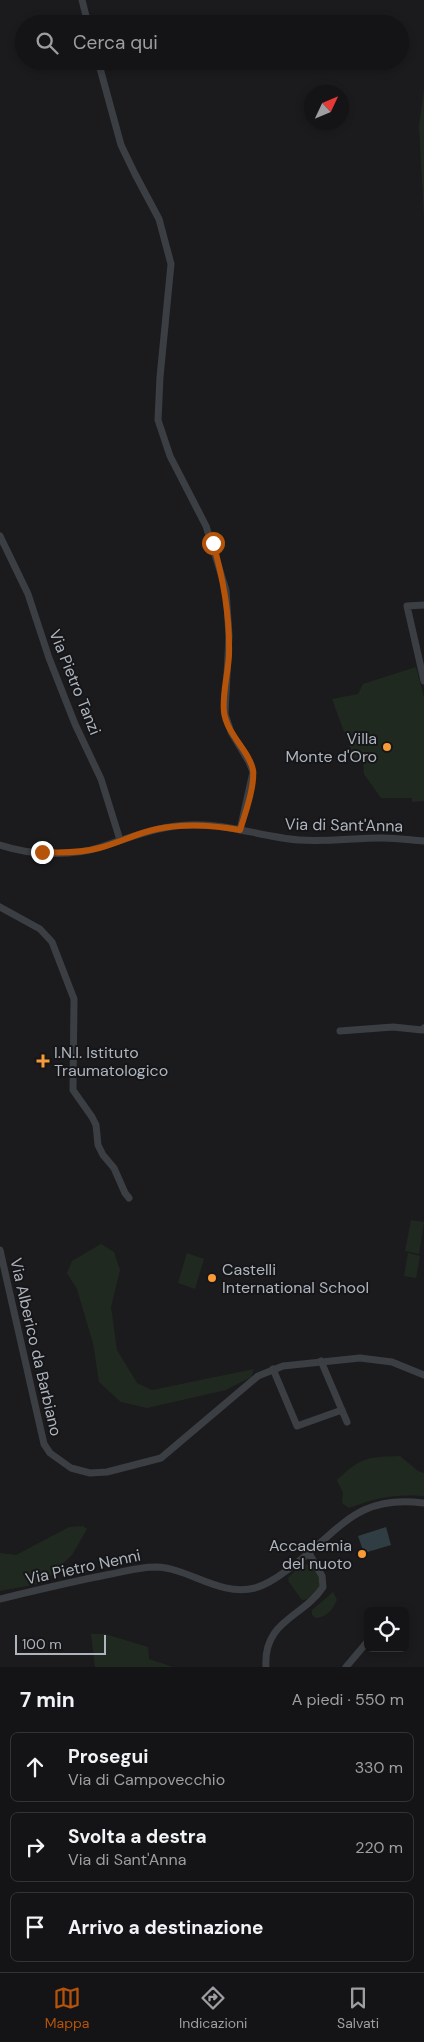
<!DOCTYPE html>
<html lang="it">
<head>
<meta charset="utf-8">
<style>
  body { margin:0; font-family:"DM Sans",sans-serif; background:#1d1d1f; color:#f1f3f6 }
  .controls { position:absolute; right:15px; bottom:15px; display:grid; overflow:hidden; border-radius:8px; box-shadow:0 2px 8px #0003 }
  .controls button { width:45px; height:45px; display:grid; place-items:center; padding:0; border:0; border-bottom:1px solid #333335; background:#141416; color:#f1f3f6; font:25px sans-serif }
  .compass { position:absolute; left:304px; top:85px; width:45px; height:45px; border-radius:50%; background:#141416; box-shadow:0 2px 8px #0003; rotate:46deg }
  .scale { position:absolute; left:15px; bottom:12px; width:91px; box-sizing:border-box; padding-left:5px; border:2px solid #adb4bd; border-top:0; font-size:14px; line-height:18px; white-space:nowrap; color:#adb4bd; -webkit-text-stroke:4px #161618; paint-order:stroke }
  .stop { position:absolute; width:15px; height:15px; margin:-11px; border:4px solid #b45309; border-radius:50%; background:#fff }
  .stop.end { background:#b45309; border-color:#fff; box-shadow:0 1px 5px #0008 }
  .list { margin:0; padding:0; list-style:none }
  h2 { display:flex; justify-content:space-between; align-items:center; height:65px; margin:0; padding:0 20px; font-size:21px }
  h2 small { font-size:16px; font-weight:400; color:#9d9ea1 }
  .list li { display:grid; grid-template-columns:32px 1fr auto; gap:15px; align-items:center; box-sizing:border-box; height:70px; margin:0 10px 10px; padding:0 10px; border:1px solid #333335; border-radius:8px }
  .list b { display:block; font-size:19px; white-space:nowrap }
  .list p { margin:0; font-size:16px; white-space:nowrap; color:#9d9ea1 }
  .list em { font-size:16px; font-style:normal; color:#9d9ea1 }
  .icon { flex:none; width:28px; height:28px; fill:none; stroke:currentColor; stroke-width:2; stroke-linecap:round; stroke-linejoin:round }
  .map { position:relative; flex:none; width:424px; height:1667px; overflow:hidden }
  .search { position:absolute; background:#141416; box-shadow:0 2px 8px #0003; left:15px; right:15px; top:15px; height:55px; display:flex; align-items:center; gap:12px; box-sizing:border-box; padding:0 18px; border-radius:28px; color:#9d9ea1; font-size:19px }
  .sheet { height:305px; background:#141416 }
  nav { display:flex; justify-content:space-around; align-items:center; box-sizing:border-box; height:70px; border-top:1px solid #333335; background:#141416; font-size:14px; color:#9d9ea1 }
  nav a { display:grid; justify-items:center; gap:2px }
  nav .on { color:#b45309 }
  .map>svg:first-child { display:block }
  .green { fill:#202920 }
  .water { fill:#303d42 }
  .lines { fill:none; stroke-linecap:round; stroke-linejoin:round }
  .minor { stroke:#3b3e42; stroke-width:7 }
  .route { stroke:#b45309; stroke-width:6 }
  .poi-dot { fill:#f89a38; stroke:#161618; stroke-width:2 }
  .labels { text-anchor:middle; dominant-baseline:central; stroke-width:4; stroke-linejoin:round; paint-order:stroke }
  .street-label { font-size:16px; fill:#adb4bd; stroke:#161618 }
  .poi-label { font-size:16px; fill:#adb4bd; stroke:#161618; text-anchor:end }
</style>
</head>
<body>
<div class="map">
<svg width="424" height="1667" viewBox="0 0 424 1667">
  <rect width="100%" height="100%" fill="#1b1b1d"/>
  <g class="green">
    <polygon points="424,90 424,218 419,126"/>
    <polygon points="416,667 424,697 424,801 412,802 412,798 381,798 364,774 363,762 356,764 332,699 358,694 363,684"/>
    <polygon points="411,1220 424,1222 419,1254 405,1251"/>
    <polygon points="101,1244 114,1252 120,1270 111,1307 117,1350 137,1383 152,1390 254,1369 251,1377 226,1390 147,1408 121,1402 99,1382 93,1343 77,1289 67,1273 72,1261"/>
    <polygon points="187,1253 204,1259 195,1289 178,1283"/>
    <polygon points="408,1253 420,1256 416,1278 404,1276"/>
    <path d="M400 1456 418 1471 424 1473V1496C393 1494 378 1497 349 1508L342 1503 343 1493 337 1480C361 1457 368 1457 400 1456Z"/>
    <polygon points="83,1526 87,1529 72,1555 43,1583 0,1591 0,1553 16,1555 69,1527"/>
    <path d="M306 1564 315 1568C317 1573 320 1579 320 1584 319 1593 309 1600 302 1600L289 1582 288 1578 300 1566Z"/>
    <path d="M333 1592 337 1600C332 1610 327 1617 316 1618L312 1615V1610Z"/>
    <polygon points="91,1634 105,1634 148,1647 149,1659 173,1667 95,1667"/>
  </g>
  <polygon class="water" points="386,1527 391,1545 364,1553 358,1536"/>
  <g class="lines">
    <g class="minor">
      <polyline points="82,0 88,24"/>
      <polyline points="98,61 121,145 135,174 159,219 171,264 160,377 158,420 170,456 206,526 226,590 229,636 225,714 231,732 249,762 253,772 240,830"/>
      <polyline points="0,536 28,594 49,658 75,724 101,779 120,840"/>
      <polyline points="424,605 407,606 424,681"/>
      <path d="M0 845C30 855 71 857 101 847 131 837 158 826 189 825 227 823 262 837 299 840 327 842 354 838 382 838 396 838 410 840 424 841"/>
      <polyline points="0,907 40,929 52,942 74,999 73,1090 92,1117 96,1125 98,1145 103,1155 114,1168 125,1193 129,1198"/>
      <polyline points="340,1031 393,1027 422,1030 424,1028"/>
      <polyline points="0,1250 44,1444 50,1453 71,1468 90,1473 107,1472 161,1458 258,1376 283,1366 360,1358 392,1362 424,1375"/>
      <polyline points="321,1361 347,1422"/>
      <polyline points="273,1369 297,1426 342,1410"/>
      <path d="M0 1599C37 1590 74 1581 111 1574 125 1571 141 1567 156 1567 189 1568 220 1597 255 1588 269 1584 282 1574 294 1565 341 1529 357 1494 424 1503"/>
      <path d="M266 1667C263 1620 303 1618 323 1587L322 1576 309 1553"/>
      <polyline points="346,1667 368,1641"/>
    </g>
  </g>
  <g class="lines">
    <path class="route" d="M42 852C62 853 80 853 99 848 119 843 137 833 157 829 185 823 212 825 240 830 245 814 255 786 253 770 249 750 227 735 224 712 222 694 228 674 229 655 230 616 224 581 213 543"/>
  </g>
  <g class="poi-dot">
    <circle cx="387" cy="747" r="5"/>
    <path d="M40.5 1053.5h5v5h5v5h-5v5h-5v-5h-5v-5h5z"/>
    <circle cx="212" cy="1278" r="5"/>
    <circle cx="362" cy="1554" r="5"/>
  </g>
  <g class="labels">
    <g class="street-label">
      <text transform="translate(75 682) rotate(68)">Via Pietro Tanzi</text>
      <text transform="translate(344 825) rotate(1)">Via di Sant'Anna</text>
      <text transform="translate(36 1347) rotate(77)">Via Alberico da Barbiano</text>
      <text transform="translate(83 1567) rotate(-12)">Via Pietro Nenni</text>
    </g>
    <g class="poi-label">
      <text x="377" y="738">Villa<tspan x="377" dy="18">Monte d'Oro</tspan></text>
      <text x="54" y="1052" text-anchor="start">I.N.I. Istituto<tspan x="54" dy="18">Traumatologico</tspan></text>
      <text x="222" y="1269" text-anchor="start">Castelli<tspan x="222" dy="18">International School</tspan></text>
      <text x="352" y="1545">Accademia<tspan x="352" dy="18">del nuoto</tspan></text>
    </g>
  </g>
</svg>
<div class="controls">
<button><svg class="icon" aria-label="locate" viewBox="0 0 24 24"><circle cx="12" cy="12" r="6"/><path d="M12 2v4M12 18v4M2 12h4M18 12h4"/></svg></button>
</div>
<svg class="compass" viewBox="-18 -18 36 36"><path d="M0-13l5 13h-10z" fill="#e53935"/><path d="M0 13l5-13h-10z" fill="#9d9ea1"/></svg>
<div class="scale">100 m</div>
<div class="stop" style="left:213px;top:543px"></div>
<div class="stop end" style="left:42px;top:852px"></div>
<div class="search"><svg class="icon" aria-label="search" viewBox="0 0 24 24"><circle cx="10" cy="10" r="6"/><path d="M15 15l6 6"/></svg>Cerca qui</div>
</div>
<section class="sheet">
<h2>7 min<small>A piedi · 550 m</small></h2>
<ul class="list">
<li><svg class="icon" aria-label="ahead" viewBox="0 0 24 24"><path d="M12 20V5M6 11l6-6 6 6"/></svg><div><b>Prosegui</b><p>Via di Campovecchio</p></div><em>330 m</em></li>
<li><svg class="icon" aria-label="right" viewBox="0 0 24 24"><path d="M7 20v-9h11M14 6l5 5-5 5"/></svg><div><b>Svolta a destra</b><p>Via di Sant'Anna</p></div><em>220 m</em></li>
<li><svg class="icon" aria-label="arrive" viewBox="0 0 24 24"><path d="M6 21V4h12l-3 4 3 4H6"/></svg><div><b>Arrivo a destinazione</b></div></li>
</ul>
</section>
<nav>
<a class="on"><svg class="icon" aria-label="map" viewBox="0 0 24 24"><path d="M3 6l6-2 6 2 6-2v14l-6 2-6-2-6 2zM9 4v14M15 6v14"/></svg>Mappa</a>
<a><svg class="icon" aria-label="directions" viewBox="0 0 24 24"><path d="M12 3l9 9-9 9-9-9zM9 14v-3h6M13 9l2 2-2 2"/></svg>Indicazioni</a>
<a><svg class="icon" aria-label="saved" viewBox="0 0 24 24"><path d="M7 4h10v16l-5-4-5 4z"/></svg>Salvati</a>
</nav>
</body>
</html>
